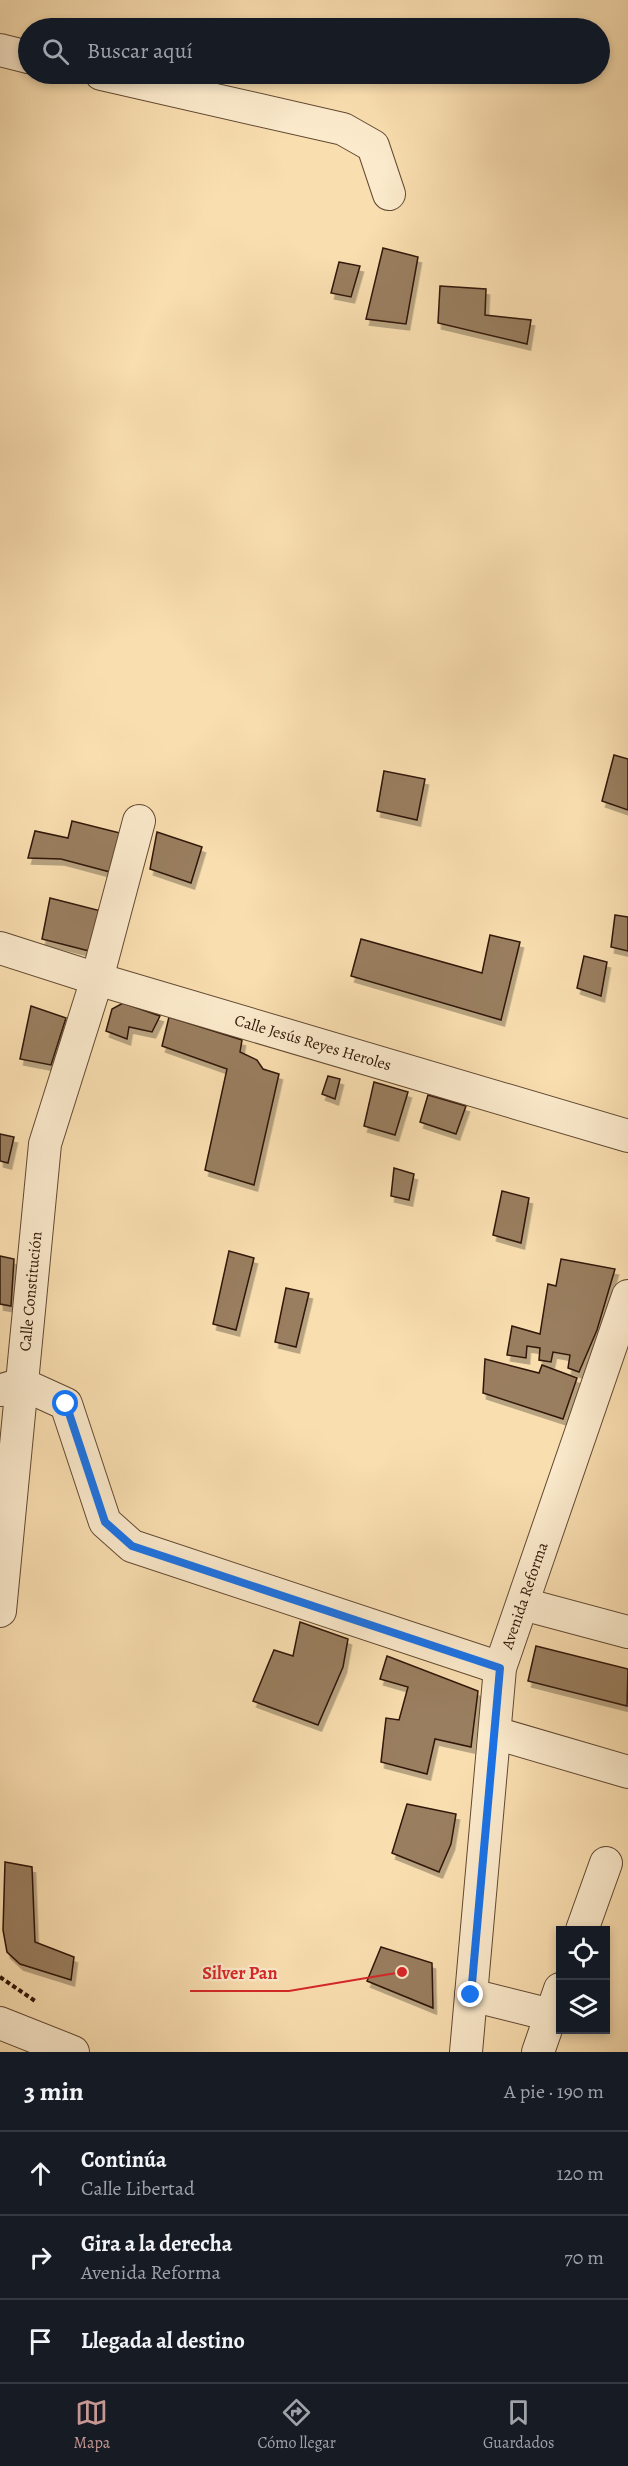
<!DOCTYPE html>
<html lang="es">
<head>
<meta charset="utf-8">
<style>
  body { margin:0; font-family:Alegreya,serif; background:#20242c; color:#f1f3f6 }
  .controls { position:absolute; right:18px; bottom:18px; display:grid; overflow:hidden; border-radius:0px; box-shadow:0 3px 9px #0003 }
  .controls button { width:54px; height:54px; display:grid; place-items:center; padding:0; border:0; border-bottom:2px solid #363941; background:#171b24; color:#f1f3f6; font:30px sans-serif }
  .stop { position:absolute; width:18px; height:18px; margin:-14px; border:4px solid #1a73e8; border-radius:50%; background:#fff }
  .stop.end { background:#1a73e8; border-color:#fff; box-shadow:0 2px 6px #0008 }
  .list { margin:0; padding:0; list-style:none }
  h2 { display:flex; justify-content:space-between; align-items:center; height:78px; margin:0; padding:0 24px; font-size:26px }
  h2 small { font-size:20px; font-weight:400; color:#9ea1a6 }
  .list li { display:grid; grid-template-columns:39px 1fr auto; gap:18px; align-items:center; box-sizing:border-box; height:84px; padding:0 24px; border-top:2px solid #363941 }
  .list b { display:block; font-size:22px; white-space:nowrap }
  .list p { margin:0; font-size:20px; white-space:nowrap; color:#9ea1a6 }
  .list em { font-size:20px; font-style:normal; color:#9ea1a6 }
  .icon { flex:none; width:33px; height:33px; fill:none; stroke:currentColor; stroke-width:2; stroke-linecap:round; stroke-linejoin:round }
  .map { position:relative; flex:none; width:628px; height:2052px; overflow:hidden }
  .search { position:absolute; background:#171b24; box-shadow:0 3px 9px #0003; left:18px; right:18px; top:18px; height:66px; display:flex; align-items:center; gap:15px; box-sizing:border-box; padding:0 21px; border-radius:33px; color:#9ea1a6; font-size:22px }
  .sheet { height:330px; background:#171b24 }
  nav { display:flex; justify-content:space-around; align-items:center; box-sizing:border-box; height:84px; border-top:2px solid #363941; background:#171b24; font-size:16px; color:#9ea1a6 }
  nav a { display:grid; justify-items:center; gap:3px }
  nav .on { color:#c59692 }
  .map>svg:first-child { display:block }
  .building { fill:#997e5f; stroke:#301708; stroke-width:1.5; filter:url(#shadow) }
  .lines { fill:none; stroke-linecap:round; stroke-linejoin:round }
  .street-casing { stroke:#624932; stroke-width:34 }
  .path { stroke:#301708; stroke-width:4; stroke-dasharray:4.5 3; stroke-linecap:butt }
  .street { stroke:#fbeacc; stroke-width:32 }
  .route { stroke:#1a73e8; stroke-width:8 }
  .labels { text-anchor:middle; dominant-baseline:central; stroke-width:4.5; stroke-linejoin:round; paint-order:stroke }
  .street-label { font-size:16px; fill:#301708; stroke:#fbeacc }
  .leader { fill:none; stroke:#d62828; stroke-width:2 }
  .callout-dot { fill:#d62828; stroke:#fbeacc; stroke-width:2 }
  .callout-label { font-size:18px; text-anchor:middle; font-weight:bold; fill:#d62828; stroke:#fbeacc; stroke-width:4.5; stroke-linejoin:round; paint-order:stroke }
</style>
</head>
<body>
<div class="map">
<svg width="628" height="2052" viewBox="0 0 628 2052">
  <defs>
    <filter id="shadow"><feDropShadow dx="3.5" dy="6" stdDeviation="0" flood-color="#0004"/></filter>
  </defs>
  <rect width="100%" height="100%" fill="#f9deb0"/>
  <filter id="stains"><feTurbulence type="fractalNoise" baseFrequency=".00333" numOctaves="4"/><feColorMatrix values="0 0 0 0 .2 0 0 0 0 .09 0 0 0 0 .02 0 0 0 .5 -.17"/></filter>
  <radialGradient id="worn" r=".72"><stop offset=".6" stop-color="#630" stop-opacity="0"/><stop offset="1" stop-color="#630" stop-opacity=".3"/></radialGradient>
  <g class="building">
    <polygon points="383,248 418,257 406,324 366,319"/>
    <polygon points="339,262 360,266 351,297 331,293"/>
    <polygon points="440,286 486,289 485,315 531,320 527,344 438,323"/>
    <polygon points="614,755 628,759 628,810 602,801"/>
    <polygon points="384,771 425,779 417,820 377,811"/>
    <polygon points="72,821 120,833 110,872 61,859 28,858 35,831 68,838"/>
    <polygon points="157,832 202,847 191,883 150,869"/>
    <polygon points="50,898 101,911 93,952 42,939"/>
    <polygon points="615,915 628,917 628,951 611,947"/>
    <polygon points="490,935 520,942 501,1020 351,976 361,939 482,973"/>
    <polygon points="584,956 607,962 601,996 577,988"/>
    <polygon points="123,1003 160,1016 152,1032 129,1027 127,1039 106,1031 112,1009"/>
    <polygon points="31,1006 66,1018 51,1065 20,1059"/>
    <polygon points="169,1017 242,1040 240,1052 257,1060 263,1069 279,1074 254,1185 205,1170 227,1069 162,1046"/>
    <polygon points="328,1076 340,1079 335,1099 322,1094"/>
    <polygon points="374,1082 408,1092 395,1135 364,1126"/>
    <polygon points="428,1095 466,1106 456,1134 420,1122"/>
    <polygon points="0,1134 14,1137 8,1163 0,1161"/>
    <polygon points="394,1168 414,1174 409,1200 391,1196"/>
    <polygon points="502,1191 529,1198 521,1243 493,1235"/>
    <polygon points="229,1251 254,1258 236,1330 213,1324"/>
    <polygon points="0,1256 14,1259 11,1306 0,1304"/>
    <polygon points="561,1259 615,1269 597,1330 579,1372 568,1368 570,1355 553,1352 551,1362 539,1360 540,1348 527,1346 526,1358 507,1355 512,1326 540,1334 548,1284 556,1286"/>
    <polygon points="286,1288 309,1293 296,1347 275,1342"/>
    <polygon points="485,1359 539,1373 542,1365 577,1378 563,1419 483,1393"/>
    <polygon points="300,1622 348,1639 343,1667 318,1725 253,1701 274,1650 293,1656"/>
    <polygon points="536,1646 628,1669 627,1706 528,1681"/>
    <polygon points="387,1656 478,1691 471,1747 435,1739 427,1774 381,1762 386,1718 399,1720 408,1687 380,1679"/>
    <polygon points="407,1804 456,1814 451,1844 439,1872 392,1853"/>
    <polygon points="5,1862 32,1867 35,1942 74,1957 71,1980 20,1964 7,1952 3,1930"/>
    <polygon points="381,1947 432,1963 433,2008 367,1981"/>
  </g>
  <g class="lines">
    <defs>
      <g id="street">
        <polyline points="0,50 28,57"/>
        <polyline points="101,74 343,129 373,146 389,194"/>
        <path id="s1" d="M0 948 97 979 628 1136"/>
        <polyline points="2,1390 22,1384 66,1404 105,1522 132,1546 500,1668"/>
        <polyline points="523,1604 628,1632"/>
        <path id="s2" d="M0 1611 45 1144 97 979 139 821"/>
        <polyline points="495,1733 628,1772"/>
        <polyline points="582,1930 606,1863"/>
        <polyline points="471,1995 551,2015"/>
        <polyline points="0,2023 73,2052"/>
        <path id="s3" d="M466 2052 500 1668 628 1296"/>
        <polyline points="538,2052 560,1989"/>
      </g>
    </defs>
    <use href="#street" class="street-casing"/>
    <polyline class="path" points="0,1977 35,2001"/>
    <use href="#street" class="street"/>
  </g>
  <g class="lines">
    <polyline class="route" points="66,1404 105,1522 132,1546 500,1668 471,1995"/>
  </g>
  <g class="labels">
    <g class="street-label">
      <text stroke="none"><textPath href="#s1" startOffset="327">Calle Jesús Reyes Heroles</textPath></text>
      <text stroke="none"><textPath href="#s2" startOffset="321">Calle Constitución</textPath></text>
      <text stroke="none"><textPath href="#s3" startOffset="462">Avenida Reforma</textPath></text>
    </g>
  </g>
  <path class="leader" d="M402 1972L289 1991H190"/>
  <circle class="callout-dot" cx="402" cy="1972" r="6"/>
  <g class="callout-label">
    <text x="240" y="1979">Silver Pan</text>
  </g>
  <rect width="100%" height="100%" filter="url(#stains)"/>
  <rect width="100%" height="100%" fill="url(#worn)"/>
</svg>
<div class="controls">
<button><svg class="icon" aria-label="locate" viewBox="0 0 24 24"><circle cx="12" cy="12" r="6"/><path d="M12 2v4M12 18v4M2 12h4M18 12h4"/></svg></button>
<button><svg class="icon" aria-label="layers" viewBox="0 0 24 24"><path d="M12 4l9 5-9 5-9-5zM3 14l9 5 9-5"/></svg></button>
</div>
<div class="stop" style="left:66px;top:1404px"></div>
<div class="stop end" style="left:471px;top:1995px"></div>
<div class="search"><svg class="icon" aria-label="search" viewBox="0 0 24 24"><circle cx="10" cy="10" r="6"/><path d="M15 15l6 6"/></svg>Buscar aquí</div>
</div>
<section class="sheet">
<h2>3 min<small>A pie · 190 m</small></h2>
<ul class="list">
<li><svg class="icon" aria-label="ahead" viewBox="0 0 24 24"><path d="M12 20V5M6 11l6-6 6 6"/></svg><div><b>Continúa</b><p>Calle Libertad</p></div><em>120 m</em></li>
<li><svg class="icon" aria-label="right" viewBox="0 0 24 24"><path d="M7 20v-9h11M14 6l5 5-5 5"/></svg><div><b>Gira a la derecha</b><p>Avenida Reforma</p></div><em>70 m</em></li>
<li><svg class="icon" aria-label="arrive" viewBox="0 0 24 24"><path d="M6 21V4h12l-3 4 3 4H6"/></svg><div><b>Llegada al destino</b></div></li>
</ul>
</section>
<nav>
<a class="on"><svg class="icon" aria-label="map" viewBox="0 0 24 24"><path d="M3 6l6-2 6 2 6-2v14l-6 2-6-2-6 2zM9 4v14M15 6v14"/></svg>Mapa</a>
<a><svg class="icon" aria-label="directions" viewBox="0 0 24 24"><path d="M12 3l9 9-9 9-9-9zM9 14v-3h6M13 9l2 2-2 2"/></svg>Cómo llegar</a>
<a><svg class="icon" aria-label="saved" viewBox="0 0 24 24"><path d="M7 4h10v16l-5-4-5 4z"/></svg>Guardados</a>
</nav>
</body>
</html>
